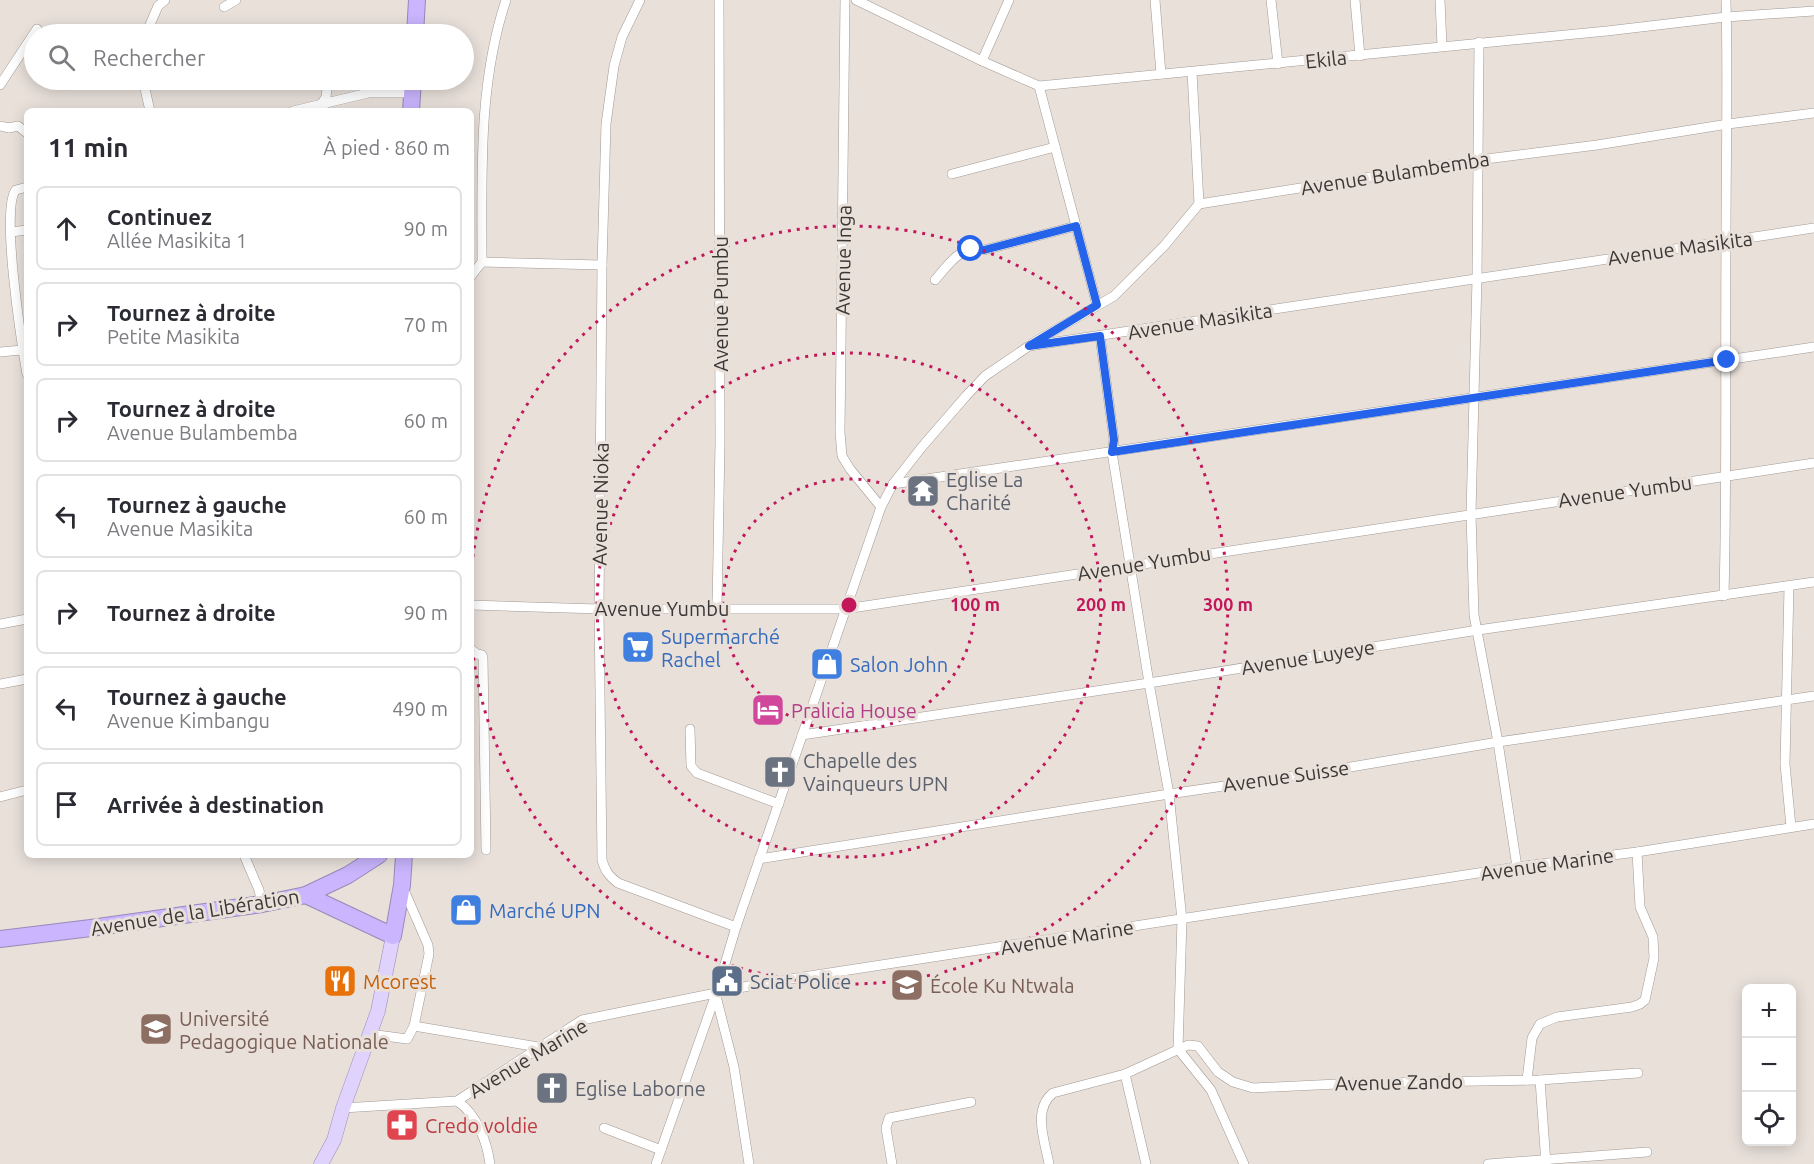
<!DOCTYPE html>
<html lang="fr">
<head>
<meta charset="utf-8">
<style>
  body { margin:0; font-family:Ubuntu,sans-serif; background:#f7f7f7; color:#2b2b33 }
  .controls { position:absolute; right:18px; bottom:18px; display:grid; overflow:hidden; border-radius:9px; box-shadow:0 3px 15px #0003 }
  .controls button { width:54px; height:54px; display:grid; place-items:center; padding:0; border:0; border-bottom:2px solid #e1e1e2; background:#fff; color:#2b2b33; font:30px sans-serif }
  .stop { position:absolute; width:18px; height:18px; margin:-14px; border:4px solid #2563eb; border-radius:50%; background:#fff }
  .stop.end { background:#2563eb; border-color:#fff; box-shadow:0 2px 6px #0008 }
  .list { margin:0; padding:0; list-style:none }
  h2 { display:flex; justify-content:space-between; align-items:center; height:78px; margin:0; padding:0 24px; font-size:26px }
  h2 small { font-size:20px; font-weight:400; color:#7c7c81 }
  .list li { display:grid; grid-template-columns:39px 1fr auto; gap:18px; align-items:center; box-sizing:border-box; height:84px; margin:0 12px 12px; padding:0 12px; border:2px solid #e1e1e2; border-radius:9px }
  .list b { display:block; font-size:22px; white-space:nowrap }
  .list p { margin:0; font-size:20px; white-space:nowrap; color:#7c7c81 }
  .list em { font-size:20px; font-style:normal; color:#7c7c81 }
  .icon { flex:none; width:33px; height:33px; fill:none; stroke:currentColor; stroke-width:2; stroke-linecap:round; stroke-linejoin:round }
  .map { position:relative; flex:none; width:1814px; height:1164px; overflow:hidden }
  .search { position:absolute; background:#fff; box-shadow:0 3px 15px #0003; left:24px; top:24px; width:450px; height:66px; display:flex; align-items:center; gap:15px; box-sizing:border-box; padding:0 21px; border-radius:33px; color:#7c7c81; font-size:22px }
  .panel { position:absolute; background:#fff; box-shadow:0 3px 15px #0003; left:24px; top:108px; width:450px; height:750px; border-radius:9px }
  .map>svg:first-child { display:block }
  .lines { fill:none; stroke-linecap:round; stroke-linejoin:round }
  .street-casing { stroke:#a19993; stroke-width:10 }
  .primary-casing { stroke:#9889b8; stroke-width:15 }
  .highway-casing { stroke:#9889b8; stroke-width:18 }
  .street { stroke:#fff; stroke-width:9 }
  .primary { stroke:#dfd3fe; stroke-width:14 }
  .highway { stroke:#cab5fe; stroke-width:16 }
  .route { stroke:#2563eb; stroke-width:8 }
  .ring { fill:none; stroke:#c2185b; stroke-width:3; stroke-dasharray:3 6 }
  .labels { text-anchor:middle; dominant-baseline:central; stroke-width:6; stroke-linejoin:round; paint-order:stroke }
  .street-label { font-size:20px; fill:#3b3735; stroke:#e9e0da }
  .worship-label { font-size:20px; fill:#5b616d; stroke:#e9e0da; text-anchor:start }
  .shop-label { font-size:20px; fill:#366cbe; stroke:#e9e0da; text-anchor:start }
  .hotel-label { font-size:20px; fill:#b23c85; stroke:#e9e0da; text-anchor:start }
  .food-label { font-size:20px; fill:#c56008; stroke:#e9e0da; text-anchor:start }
  .service-label { font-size:20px; fill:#4e5e75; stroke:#e9e0da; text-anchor:start }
  .education-label { font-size:20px; fill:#785e54; stroke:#e9e0da; text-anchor:start }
  .health-label { font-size:20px; fill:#be3a42; stroke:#e9e0da; text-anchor:start }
  .centre { fill:#c2185b; stroke:#e9e0da; stroke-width:3 }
  .ring-label { font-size:18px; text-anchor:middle; font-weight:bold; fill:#c2185b; stroke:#e9e0da; stroke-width:6; stroke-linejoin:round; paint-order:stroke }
</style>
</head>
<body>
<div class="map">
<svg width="1814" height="1164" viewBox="0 0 1814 1164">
  <rect width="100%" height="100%" fill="#e9e0da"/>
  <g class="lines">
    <defs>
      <g id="street">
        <path d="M640 0 622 37 614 66 606 124 602 265 599 609 602 860C605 871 609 876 618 883L736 927"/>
        <polyline points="845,0 840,432 842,456 850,469 881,507"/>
        <polyline points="856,0 982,61 1039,86 1607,31 1726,17 1814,11"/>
        <polyline points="1155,0 1161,74"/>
        <polyline points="1271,0 1278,64"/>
        <polyline points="1355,0 1360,56"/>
        <polyline points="1440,0 1442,46"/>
        <polyline points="224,7 236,0"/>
        <polyline points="146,34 158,6 165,0"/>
        <polyline points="1479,42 1477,278 1471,514 1474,615 1498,742 1517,867"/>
        <polyline points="982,61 1009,0"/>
        <polyline points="1192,72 1199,204"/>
        <polyline points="143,80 150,111"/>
        <polyline points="0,85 37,29"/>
        <polyline points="1039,86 1097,305"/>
        <polyline points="293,111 368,93 412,93"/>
        <polyline points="324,111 322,103 326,97 328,80"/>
        <polyline points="0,126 9,128 18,126 27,133"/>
        <polyline points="952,174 1055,147"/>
        <path d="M27 187 16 190C0 206 22 346 27 374"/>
        <polyline points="11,232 27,230"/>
        <polyline points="482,262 602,265"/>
        <path d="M471 276 482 262C482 174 478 84 506 0"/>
        <path d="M935 280C950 263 960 245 984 250L1076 226"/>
        <polyline points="1100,336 1114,440 1112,452 1149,683 1169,794 1182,920 1178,1049 1211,1090 1244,1164"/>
        <polyline points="1033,343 1114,296 1164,246 1199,204 1478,160 1597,145 1728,124 1814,113"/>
        <polyline points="0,352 22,350"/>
        <polyline points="893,484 1814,347"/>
        <polyline points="1789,586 1785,764 1791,827"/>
        <path d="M1724 596C1727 477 1725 359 1726 241 1726 161 1728 80 1726 0"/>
        <polyline points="471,605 599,609 845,609 1814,463"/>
        <polyline points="717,608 720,443 719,0"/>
        <polyline points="0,624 27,619"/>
        <polyline points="471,649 477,654 482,655 483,658 486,850"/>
        <polyline points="0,684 27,679"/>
        <polyline points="690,729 691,766 697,773 779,804"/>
        <polyline points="802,735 1149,683 1478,630 1814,582"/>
        <polyline points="0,797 27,790"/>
        <polyline points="244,855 259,890 262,904"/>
        <polyline points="759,859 1169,794 1333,770 1498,742 1814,696"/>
        <polyline points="716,996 734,1067 749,1164"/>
        <polyline points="414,1026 538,1047"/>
        <polyline points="370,1034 407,1039 414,1026 429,954 428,945 404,890"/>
        <polyline points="1125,1074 1146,1164"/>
        <polyline points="1527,1080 1532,1038 1540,1024 1557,1017 1632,1007 1640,1004 1645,1000 1654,958 1653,937 1640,907 1637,852"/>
        <polyline points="1540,1080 1546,1164"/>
        <path d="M457 1101C477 1114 487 1142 490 1164"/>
        <polyline points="343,1108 457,1101 582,1020 716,993 758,984 1517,867 1637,852 1814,824"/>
        <polyline points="604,1128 661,1150"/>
        <polyline points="656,1164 716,994 736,927 881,507 893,484 921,448 966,396 985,376 1029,346 1814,228"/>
        <polyline points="892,1164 886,1128 889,1118 971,1102"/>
        <path d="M1049 1164C1045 1141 1032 1110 1053 1093L1125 1074 1188 1045 1198 1046 1218 1072 1233 1082 1253 1088 1358 1083 1540 1080 1638 1073"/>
        <polyline points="1488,1164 1647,1152"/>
      </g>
      <polyline id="primary" points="321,1164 334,1140 343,1108 378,1011 393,936"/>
      <g id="highway">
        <polyline points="415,34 417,0"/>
        <polyline points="411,111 413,80"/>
        <polyline points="306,895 393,936 402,885 404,855"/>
        <polyline points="0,939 91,928 262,904 306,895 348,875 379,855"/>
      </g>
    </defs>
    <use href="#street" class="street-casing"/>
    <use href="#primary" class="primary-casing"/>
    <use href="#highway" class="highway-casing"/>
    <use href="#street" class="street"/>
    <use href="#primary" class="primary"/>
    <use href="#highway" class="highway"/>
  </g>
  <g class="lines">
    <polyline class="route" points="971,249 984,250 1076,226 1097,305 1029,346 1100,336 1114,440 1112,452 1727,360"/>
  </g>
  <g class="ring">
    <circle cx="849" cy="605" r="126"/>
    <circle cx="849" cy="605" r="252"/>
    <path d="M471 575A379 379 0 1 1 471 635"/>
  </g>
  <defs>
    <symbol id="temple-square" viewBox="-11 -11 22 22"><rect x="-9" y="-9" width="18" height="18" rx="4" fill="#6b7280" stroke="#e9e0da"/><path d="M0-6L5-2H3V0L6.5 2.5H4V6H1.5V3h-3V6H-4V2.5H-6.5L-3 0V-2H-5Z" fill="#fff"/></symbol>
    <symbol id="supermarket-square" viewBox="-11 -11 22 22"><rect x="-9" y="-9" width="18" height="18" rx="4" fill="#3f7fe0" stroke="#e9e0da"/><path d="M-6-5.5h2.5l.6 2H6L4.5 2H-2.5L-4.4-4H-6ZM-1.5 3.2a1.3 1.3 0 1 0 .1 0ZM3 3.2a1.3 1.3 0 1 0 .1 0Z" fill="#fff"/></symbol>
    <symbol id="shop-square" viewBox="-11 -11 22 22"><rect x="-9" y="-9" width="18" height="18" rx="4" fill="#3f7fe0" stroke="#e9e0da"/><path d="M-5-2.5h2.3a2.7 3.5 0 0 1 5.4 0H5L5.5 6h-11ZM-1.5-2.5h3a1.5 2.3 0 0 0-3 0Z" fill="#fff"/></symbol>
    <symbol id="hotel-square" viewBox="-11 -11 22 22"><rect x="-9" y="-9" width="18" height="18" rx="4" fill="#d1479c" stroke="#e9e0da"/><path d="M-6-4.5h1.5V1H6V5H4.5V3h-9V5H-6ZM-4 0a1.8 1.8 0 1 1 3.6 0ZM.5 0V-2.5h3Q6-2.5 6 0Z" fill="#fff"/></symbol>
    <symbol id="church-square" viewBox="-11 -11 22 22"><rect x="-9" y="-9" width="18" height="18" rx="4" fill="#6b7280" stroke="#e9e0da"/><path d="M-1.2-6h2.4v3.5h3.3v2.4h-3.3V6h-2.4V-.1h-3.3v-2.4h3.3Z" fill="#fff"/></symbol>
    <symbol id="restaurant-square" viewBox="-11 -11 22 22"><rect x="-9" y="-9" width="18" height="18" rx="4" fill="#e8710a" stroke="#e9e0da"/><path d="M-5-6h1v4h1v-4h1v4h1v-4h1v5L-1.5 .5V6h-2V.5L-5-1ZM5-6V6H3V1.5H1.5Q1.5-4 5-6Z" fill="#fff"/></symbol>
    <symbol id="civic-square" viewBox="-11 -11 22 22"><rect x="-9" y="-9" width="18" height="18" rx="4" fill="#5c6f8a" stroke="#e9e0da"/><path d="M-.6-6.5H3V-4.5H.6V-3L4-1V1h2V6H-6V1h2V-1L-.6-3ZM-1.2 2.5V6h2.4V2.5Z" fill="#fff"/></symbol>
    <symbol id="school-square" viewBox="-11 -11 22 22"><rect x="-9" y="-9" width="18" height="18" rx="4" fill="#8d6e63" stroke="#e9e0da"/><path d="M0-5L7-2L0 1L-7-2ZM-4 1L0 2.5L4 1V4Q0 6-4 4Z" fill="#fff"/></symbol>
    <symbol id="university-square" viewBox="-11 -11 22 22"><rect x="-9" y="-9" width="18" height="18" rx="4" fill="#8d6e63" stroke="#e9e0da"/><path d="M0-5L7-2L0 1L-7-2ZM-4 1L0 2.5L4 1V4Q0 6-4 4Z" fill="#fff"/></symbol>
    <symbol id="pharmacy-square" viewBox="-11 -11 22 22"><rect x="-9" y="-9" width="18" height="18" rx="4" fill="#e0444e" stroke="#e9e0da"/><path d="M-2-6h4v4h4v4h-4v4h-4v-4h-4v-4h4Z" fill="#fff"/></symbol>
  </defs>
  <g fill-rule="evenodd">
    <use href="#temple-square" x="904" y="472" width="38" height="38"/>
    <use href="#supermarket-square" x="619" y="628" width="38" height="38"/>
    <use href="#shop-square" x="808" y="645" width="38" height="38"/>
    <use href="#hotel-square" x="749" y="691" width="38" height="38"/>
    <use href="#church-square" x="761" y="753" width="38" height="38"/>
    <use href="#shop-square" x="447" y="891" width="38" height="38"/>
    <use href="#restaurant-square" x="321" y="962" width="38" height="38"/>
    <use href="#civic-square" x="708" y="962" width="38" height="38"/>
    <use href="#school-square" x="888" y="966" width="38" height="38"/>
    <use href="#university-square" x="137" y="1010" width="38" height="38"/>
    <use href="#church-square" x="533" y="1069" width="38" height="38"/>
    <use href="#pharmacy-square" x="383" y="1106" width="38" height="38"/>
  </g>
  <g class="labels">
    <g class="street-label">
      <text transform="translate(1326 59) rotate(-6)">Ekila</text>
      <text transform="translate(1395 173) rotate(-9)">Avenue Bulambemba</text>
      <text transform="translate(1680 248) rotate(-8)">Avenue Masikita</text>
      <text transform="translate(843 260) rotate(-89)">Avenue Inga</text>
      <text transform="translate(720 304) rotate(-90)">Avenue Pumbu</text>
      <text transform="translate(1200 321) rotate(-9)">Avenue Masikita</text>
      <text transform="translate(1625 491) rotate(-8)">Avenue Yumbu</text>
      <text transform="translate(600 504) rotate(-89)">Avenue Nioka</text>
      <text transform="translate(1144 563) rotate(-9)">Avenue Yumbu</text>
      <text x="662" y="608">Avenue Yumbu</text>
      <text transform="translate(1308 657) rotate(-9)">Avenue Luyeye</text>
      <text transform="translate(1286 776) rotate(-8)">Avenue Suisse</text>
      <text transform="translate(1547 864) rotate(-8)">Avenue Marine</text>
      <text transform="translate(195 912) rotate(-9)">Avenue de la Libération</text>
      <text transform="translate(1067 937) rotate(-9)">Avenue Marine</text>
      <text transform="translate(528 1058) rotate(-31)">Avenue Marine</text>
      <text transform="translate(1399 1082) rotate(-1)">Avenue Zando</text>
    </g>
    <g class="worship-label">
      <text x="946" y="479">Eglise La<tspan x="946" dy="23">Charité</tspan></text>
      <text x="803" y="760">Chapelle des<tspan x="803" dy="23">Vainqueurs UPN</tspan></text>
      <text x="575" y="1088">Eglise Laborne</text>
    </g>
    <g class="shop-label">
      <text x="661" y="636">Supermarché<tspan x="661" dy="23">Rachel</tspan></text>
      <text x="850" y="664">Salon John</text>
      <text x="489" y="910">Marché UPN</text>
    </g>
    <g class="hotel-label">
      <text x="791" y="710">Pralicia House</text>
    </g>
    <g class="food-label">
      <text x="363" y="981">Mcorest</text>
    </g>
    <g class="service-label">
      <text x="750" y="981">Sciat Police</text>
    </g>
    <g class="education-label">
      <text x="930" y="985">École Ku Ntwala</text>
      <text x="179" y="1018">Université<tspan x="179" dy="23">Pedagogique Nationale</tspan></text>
    </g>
    <g class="health-label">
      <text x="425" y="1125">Credo voldie</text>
    </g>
  </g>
  <circle cx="849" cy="605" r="9" class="centre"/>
  <g class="ring-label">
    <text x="975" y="611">100 m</text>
    <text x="1101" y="611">200 m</text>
    <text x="1228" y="611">300 m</text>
  </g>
</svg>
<div class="controls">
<button>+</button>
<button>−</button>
<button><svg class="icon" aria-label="locate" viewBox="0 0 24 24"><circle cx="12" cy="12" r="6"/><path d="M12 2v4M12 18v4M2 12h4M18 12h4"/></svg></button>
</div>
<div class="stop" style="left:971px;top:249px"></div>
<div class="stop end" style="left:1727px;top:360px"></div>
<div class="search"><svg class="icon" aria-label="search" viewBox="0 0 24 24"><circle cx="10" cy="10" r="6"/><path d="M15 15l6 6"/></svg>Rechercher</div>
<section class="panel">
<h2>11 min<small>À pied · 860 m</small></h2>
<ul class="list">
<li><svg class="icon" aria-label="ahead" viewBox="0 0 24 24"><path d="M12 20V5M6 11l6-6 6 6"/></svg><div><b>Continuez</b><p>Allée Masikita 1</p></div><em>90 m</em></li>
<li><svg class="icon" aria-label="right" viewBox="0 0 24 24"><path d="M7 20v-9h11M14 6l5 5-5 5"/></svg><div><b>Tournez à droite</b><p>Petite Masikita</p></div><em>70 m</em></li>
<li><svg class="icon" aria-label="right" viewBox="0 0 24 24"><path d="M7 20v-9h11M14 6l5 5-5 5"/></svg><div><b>Tournez à droite</b><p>Avenue Bulambemba</p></div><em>60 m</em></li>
<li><svg class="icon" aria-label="left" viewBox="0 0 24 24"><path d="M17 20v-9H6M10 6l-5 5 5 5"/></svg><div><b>Tournez à gauche</b><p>Avenue Masikita</p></div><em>60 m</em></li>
<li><svg class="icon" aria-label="right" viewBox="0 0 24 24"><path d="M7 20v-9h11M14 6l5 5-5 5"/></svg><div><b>Tournez à droite</b></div><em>90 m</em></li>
<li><svg class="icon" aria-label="left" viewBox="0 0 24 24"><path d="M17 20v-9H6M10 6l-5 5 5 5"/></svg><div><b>Tournez à gauche</b><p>Avenue Kimbangu</p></div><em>490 m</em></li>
<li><svg class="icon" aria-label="arrive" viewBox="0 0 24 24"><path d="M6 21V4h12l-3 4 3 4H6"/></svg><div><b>Arrivée à destination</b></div></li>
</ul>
</section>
</div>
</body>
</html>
